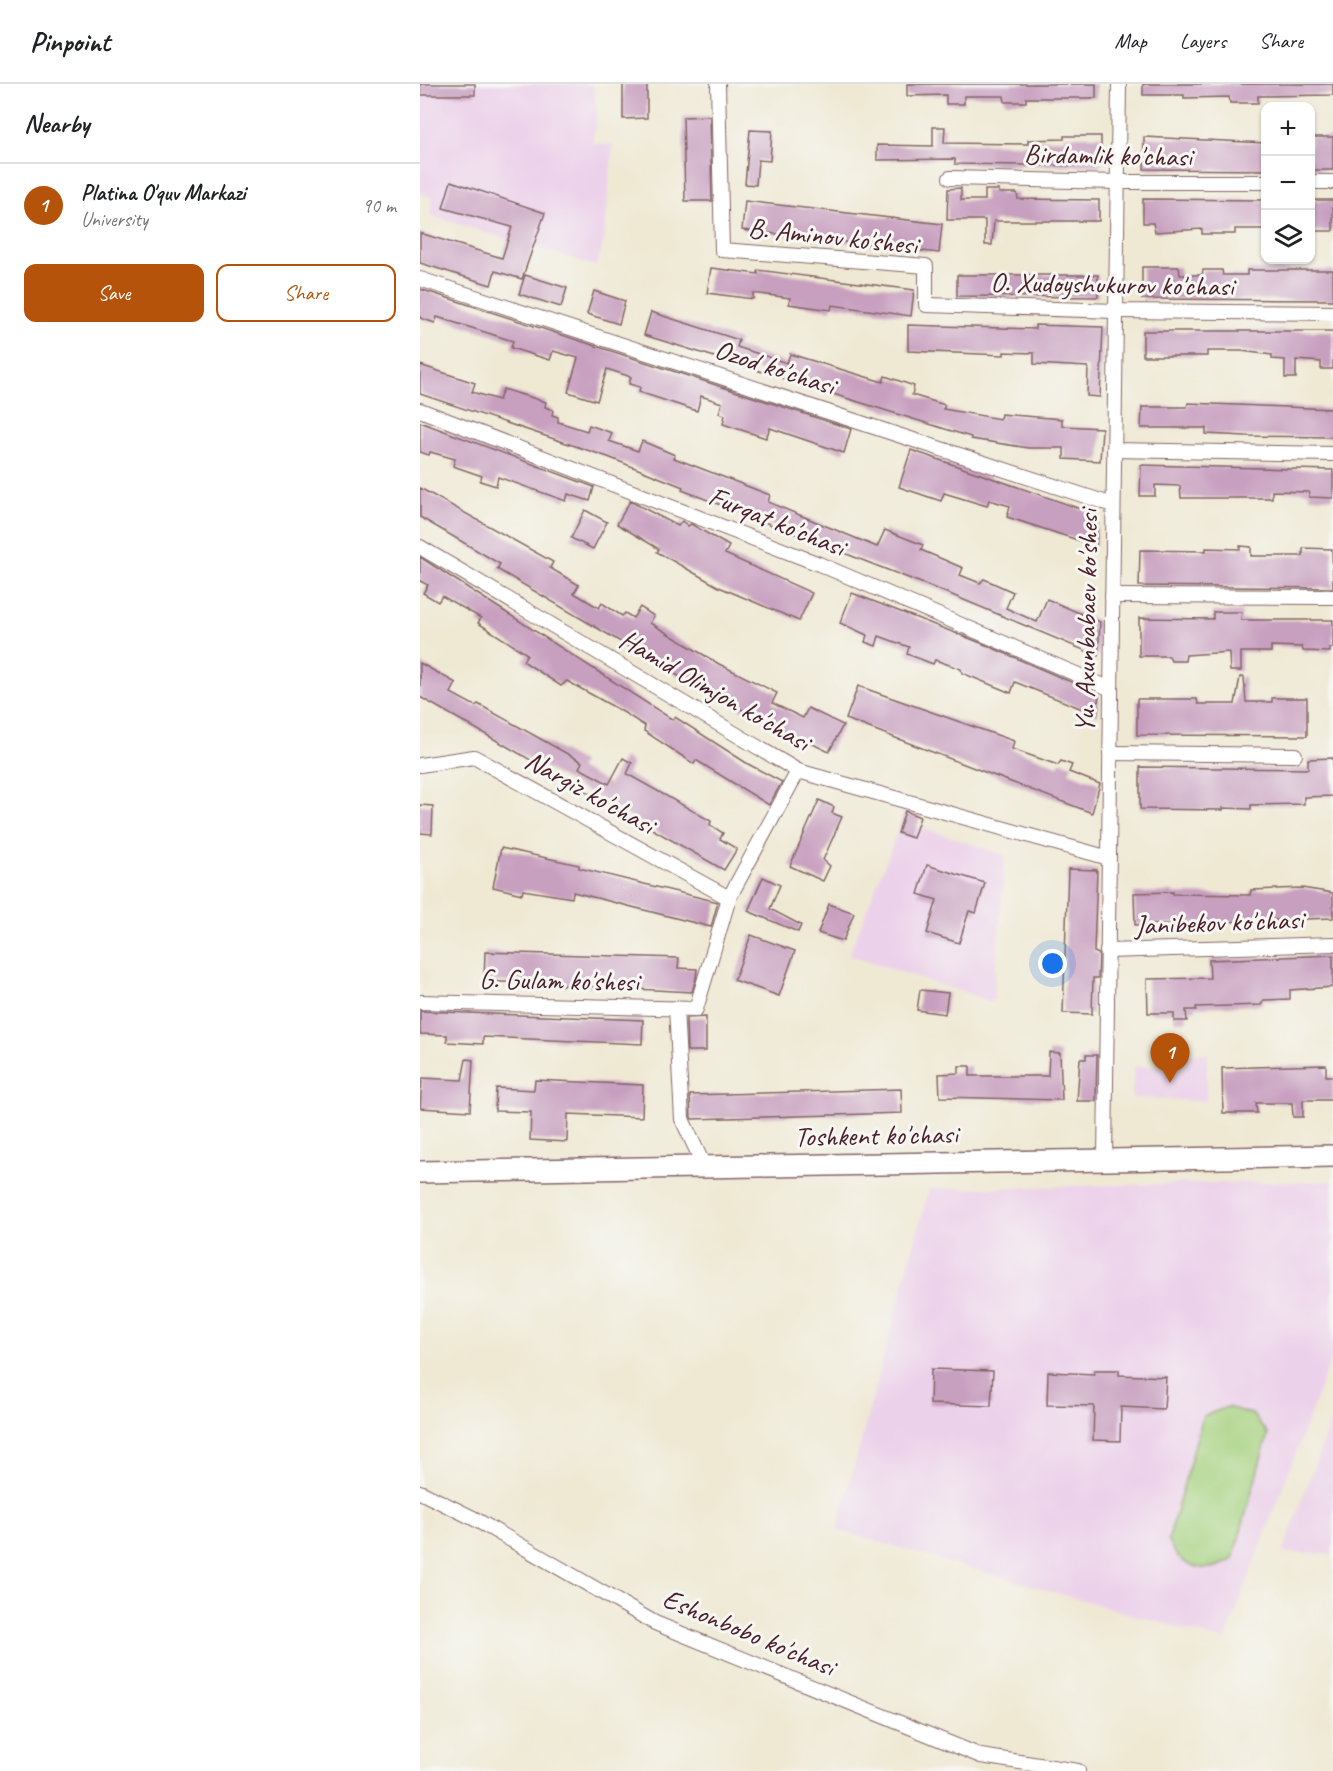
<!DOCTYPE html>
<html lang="en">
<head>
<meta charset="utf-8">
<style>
  body { margin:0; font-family:Caveat,sans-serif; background:#f2f2f2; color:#202124 }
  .controls { position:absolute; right:18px; top:18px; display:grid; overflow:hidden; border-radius:12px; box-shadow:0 2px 4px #0004 }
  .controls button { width:54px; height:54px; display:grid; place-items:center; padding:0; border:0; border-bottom:2px solid #e0e0e0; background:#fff; color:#202124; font:30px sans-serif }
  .you { position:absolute; left:633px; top:880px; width:21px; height:21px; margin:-15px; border:4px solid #fff; border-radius:50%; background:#1a73e8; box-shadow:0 0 0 9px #1a73e833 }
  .badge { display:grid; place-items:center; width:39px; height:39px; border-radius:50%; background:#b45309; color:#fff; font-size:20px; font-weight:700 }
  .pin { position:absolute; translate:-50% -50px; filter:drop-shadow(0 2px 3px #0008) }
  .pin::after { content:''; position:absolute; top:32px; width:21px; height:18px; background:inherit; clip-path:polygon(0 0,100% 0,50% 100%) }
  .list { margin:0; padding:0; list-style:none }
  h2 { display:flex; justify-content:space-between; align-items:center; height:78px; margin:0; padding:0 24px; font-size:26px }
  h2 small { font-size:20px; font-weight:400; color:#757577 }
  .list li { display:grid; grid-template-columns:39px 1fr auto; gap:18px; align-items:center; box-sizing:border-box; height:84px; padding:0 24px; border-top:2px solid #e0e0e0 }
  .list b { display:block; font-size:22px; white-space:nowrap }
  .list p { margin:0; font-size:20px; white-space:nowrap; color:#757577 }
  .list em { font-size:20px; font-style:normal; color:#757577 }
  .actions { display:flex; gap:12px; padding:18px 24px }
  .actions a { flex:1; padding:14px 0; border:2px solid #b45309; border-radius:12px; text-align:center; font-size:21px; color:#b45309 }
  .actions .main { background:#b45309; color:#fff }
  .icon { flex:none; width:33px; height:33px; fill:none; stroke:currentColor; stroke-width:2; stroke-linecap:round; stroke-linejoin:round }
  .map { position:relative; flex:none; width:913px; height:1687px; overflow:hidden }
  header { display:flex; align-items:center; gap:36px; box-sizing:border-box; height:84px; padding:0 30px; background:#fff; border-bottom:2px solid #e0e0e0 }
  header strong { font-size:28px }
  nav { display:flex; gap:33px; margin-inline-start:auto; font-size:21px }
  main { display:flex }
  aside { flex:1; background:#fff }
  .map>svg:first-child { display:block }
  .built { fill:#ecd1ea }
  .green { fill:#a5d17e; stroke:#787854; stroke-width:1.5 }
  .building { fill:#c79fbf }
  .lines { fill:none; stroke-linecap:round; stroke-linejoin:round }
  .minor-casing { stroke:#846666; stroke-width:16 }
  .trunk-casing { stroke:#846666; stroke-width:24 }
  .minor { stroke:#fff; stroke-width:14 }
  .trunk { stroke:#fff; stroke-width:21 }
  .labels { text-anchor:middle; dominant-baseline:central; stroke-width:6; stroke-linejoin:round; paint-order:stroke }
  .street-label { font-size:28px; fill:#4a1f2b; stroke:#f6f6f2 }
</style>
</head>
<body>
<header>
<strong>Pinpoint</strong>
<nav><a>Map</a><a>Layers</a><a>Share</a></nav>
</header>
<main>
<aside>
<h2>Nearby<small></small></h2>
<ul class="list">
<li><span class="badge">1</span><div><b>Platina O'quv Markazi</b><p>University</p></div><em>90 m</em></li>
</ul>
<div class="actions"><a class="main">Save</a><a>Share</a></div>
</aside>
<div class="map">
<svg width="913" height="1687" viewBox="0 0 913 1687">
  <rect width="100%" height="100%" fill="#f6f6f2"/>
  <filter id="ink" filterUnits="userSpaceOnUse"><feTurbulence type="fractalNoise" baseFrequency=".0167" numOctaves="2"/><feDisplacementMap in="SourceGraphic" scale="12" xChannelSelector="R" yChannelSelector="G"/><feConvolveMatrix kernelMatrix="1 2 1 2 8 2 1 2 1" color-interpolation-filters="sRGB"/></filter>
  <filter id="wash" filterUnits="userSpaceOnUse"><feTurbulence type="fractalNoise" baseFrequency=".008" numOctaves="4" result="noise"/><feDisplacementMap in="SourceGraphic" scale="24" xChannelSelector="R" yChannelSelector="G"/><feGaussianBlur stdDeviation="1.35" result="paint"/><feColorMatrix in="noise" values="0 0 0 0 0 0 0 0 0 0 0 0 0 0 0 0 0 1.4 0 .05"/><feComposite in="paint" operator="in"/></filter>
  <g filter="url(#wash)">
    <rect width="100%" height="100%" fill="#efe9d4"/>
    <g class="built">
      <polygon points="0,0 173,0 177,29 172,60 193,60 184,156 176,182 12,132 11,113 0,110"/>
      <polygon points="482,737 585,771 573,918 429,871"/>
      <polygon points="767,969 787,970 786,1017 712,1014 714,982 765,984"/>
      <polygon points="913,1097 913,1269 805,1557 417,1446 509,1105"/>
      <polygon points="913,1330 913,1470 863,1469"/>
    </g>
    <path class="green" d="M807 1323 832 1330 848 1350 813 1475C786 1492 761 1485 748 1457L783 1332Z"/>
    <g id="blocks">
      <g class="building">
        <rect x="0" y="0" width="55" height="11"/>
        <polygon points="203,0 227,0 227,34 203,35"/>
        <polygon points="487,0 676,0 676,14 606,14 606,18 585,18 584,12 544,12 544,20 526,20 526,11 487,12"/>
        <polygon points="723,0 913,0 913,11 838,12 838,19 810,19 809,13 764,14 764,11 723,11"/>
        <polygon points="290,32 292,117 265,117 263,33"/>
        <polygon points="513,43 525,43 524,59 608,60 608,56 644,55 644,52 681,52 681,82 535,80 535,75 457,76 457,61 513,62"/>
        <polygon points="330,46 352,47 350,77 338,76 336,101 325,100"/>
        <polygon points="724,53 846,59 846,86 724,85"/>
        <rect x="891" y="53" width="22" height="33"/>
        <polygon points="31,97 125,129 102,195 75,187 71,201 0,179 0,149 82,174 92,143 23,124"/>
        <polygon points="541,104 541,116 565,116 565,106 579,106 579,109 597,109 598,115 679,116 679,137 574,137 572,161 565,161 565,136 527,136 528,105"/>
        <polygon points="723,115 846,116 846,145 815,145 815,150 782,150 782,145 735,148 733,139 723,139"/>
        <rect x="891" y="116" width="22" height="31"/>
        <polygon points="325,117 522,140 519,169 322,146"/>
        <polygon points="722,183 759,183 760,191 782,191 783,186 802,186 803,191 827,191 827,186 913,186 913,216 722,215"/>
        <polygon points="291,184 338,190 338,186 494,206 491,232 412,221 411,226 369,220 370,214 333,209 333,215 287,209"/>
        <polygon points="105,191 147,204 141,223 99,210"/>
        <polygon points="537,191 678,191 678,213 537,212"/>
        <polygon points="0,205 431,345 424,369 350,344 346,354 303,340 305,331 299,329 302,319 281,312 277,327 219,308 220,303 209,300 211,293 187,285 177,317 148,308 158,274 133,267 130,276 91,264 93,257 17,233 15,239 0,234"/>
        <polygon points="174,207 205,217 199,240 167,230"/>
        <polygon points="231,228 319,256 317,263 367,279 370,270 463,298 465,292 494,302 492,311 525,321 523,325 580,335 581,330 642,335 642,342 682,344 680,377 644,375 644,364 609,364 551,355 551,353 224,251"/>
        <polygon points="488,241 615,245 615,241 683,243 680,313 667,312 668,283 614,280 614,269 584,268 584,271 488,267"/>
        <polygon points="723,247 913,247 913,285 901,285 901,278 876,276 876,294 865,294 865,276 852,275 852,271 821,267 787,267 787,272 723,272"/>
        <polygon points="0,281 55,299 52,308 79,316 83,305 126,318 125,323 133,326 132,331 138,333 138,338 167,347 169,341 192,349 189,357 218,367 222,357 255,371 254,374 350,411 348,418 457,463 465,446 503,461 501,466 543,484 540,491 560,499 564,495 593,508 586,524 617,538 627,515 680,538 678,572 532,511 262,406 263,403 188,373 0,310"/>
        <polygon points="768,319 913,325 913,353 826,352 786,350 786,344 721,344 722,323 767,323"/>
        <polygon points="0,338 174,403 170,417 148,410 146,417 78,393 76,402 60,397 62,392 33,382 35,375 10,368 9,371 0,368"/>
        <polygon points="491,366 678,431 676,462 587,433 590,422 569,416 567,422 524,409 521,417 479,403"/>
        <polygon points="721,381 913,386 913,414 889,413 889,408 852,407 852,414 761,414 760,402 735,401 735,412 720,412"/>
        <polygon points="0,404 133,478 130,484 159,501 154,509 179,524 182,519 202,532 205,529 213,534 220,523 234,532 230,539 299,580 357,609 352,619 383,634 388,624 423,641 409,668 284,607 77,485 80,480 0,433"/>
        <polygon points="210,417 258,442 262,437 268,442 271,440 309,462 305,470 392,509 379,537 299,503 237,468 239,465 197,440"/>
        <polygon points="165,426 187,438 173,465 151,454"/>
        <polygon points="820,462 831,463 831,472 883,472 883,464 912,465 913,504 719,502 720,466 786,467 786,464 820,465"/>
        <polygon points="0,473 253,636 255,633 328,680 362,698 349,721 276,676 274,680 224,647 225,642 203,628 147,597 141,602 103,577 107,570 58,539 61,534 22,512 18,518 3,509 8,501 0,497"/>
        <polygon points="432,509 561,559 679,610 677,631 595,598 591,609 542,589 541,585 515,576 513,580 487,570 489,563 459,552 456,562 445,558 447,551 420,539"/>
        <polygon points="793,528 822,528 821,536 913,536 913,564 910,564 910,568 883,567 882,563 851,562 851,568 821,568 821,587 810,587 809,568 766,571 765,577 751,577 749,572 719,572 719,534 793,535"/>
        <polygon points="0,579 36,599 31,609 55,622 58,620 162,678 159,684 189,700 203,674 212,679 207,690 291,737 290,741 303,749 300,755 317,765 304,786 0,613"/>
        <polygon points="820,593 824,593 826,618 852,618 852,614 887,614 887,652 717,651 717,615 777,615 778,620 815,620"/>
        <polygon points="438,602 594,657 592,665 638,681 641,677 652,681 649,688 680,700 672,729 426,635"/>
        <polygon points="913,674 913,712 884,713 884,720 831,721 831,725 803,724 803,726 720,725 720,683 888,685 888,675"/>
        <polygon points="399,716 414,723 412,729 422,733 403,776 410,782 403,797 370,782"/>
        <polygon points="0,721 13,722 12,750 0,749"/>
        <polygon points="485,727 500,733 493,754 478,749"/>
        <polygon points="81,764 159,781 159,784 298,818 291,843 153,808 152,814 103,806 102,810 73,803"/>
        <polygon points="507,781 565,799 556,829 549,827 539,859 507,849 517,816 498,810"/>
        <polygon points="648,785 677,786 674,868 679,870 678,894 673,894 672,930 643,929"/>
        <polygon points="343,793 360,801 350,825 381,841 378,848 328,827"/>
        <polygon points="882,804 913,809 913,834 715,841 714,809 753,808 753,810 830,811 831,806"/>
        <polygon points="409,820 434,829 423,857 398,849"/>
        <polygon points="331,851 375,867 359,912 314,896"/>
        <polygon points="65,868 259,874 258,884 277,885 276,894 272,908 64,897"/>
        <polygon points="913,871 913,903 870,906 870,915 844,916 841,921 776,923 776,926 766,926 767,937 754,937 754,929 728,929 727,895 790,894 789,876"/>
        <polygon points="500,906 528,909 525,930 497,926"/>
        <polygon points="0,927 223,936 222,960 63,953 63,960 27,958 27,951 0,950"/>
        <polygon points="286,933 286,967 267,967 266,934"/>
        <polygon points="629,968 640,969 642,1016 520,1013 519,990 539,989 539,982 550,982 550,992 628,992"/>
        <polygon points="666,971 677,971 676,1017 657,1017 660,975 666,975"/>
        <polygon points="46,975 53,976 50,1027 0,1024 2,994 42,996"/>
        <polygon points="906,981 906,992 913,992 913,1016 883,1016 883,1033 873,1033 872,1019 836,1019 837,1029 803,1029 802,984"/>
        <polygon points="115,996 223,1001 222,1033 148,1030 147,1058 110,1056 111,1028 75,1027 76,1004 114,1006"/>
        <polygon points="481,1005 482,1029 272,1035 271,1033 270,1011"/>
        <polygon points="511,1285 573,1287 571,1322 510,1320"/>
        <polygon points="674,1286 699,1286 699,1291 746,1293 744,1325 701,1323 700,1357 673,1356 674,1322 627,1321 628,1288 674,1290"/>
      </g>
    </g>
  </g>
  <g filter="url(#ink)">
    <use href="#blocks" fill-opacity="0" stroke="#846666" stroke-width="1.5"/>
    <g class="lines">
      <defs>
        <g id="minor">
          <polyline points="298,0 302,166 506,182 506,221 696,227 913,229"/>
          <polyline points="530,94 697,98 846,98"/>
          <polyline points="890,98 913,98"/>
          <polyline points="0,195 693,421"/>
          <polyline points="0,326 399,480 691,605"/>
          <polyline points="694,366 913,370"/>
          <polyline points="0,463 378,687 689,774"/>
          <polyline points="692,512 913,513"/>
          <polyline points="690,669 875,671"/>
          <polyline points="0,681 54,673 309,814"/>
          <polyline points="687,867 913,860"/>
          <polyline points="0,918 276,925 309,814 378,687"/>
          <polyline points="256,924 262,1035 284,1082"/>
          <polyline points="685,1075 699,0"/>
          <polyline points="0,1408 53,1434 235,1539 561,1672 658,1687"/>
        </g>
        <polyline id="trunk" points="0,1088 913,1072"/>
      </defs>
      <use href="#minor" class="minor-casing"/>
      <use href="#trunk" class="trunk-casing"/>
      <use href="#minor" class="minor"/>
      <use href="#trunk" class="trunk"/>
    </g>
  </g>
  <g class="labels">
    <g class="street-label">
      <text transform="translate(688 71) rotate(1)">Birdamlik ko'chasi</text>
      <text transform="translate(413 152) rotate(6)">B. Aminov ko'shesi</text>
      <text transform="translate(692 200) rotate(1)">O. Xudoyshukurov ko'chasi</text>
      <text transform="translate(355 283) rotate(18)">Ozod ko'chasi</text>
      <text transform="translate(357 437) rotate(22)">Furqat ko'chasi</text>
      <text transform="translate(666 537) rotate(-89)">Yu. Axunbabaev ko'shesi</text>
      <text transform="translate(295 606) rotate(30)">Hamid Olimjon ko'chasi</text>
      <text transform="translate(170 708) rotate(29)">Nargiz ko'chasi</text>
      <text transform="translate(799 838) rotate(-2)">Janibekov ko'chasi</text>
      <text transform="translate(139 896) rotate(1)">G. Gulam ko'shesi</text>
      <text transform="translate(456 1051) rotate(-1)">Toshkent ko'chasi</text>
      <text transform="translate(329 1548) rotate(23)">Eshonbobo ko'chasi</text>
    </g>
  </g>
</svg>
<div class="controls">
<button>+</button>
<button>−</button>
<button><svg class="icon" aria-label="layers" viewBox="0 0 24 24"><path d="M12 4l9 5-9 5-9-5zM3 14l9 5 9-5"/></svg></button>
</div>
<div class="you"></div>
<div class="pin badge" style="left:750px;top:999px">1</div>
</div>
</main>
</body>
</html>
